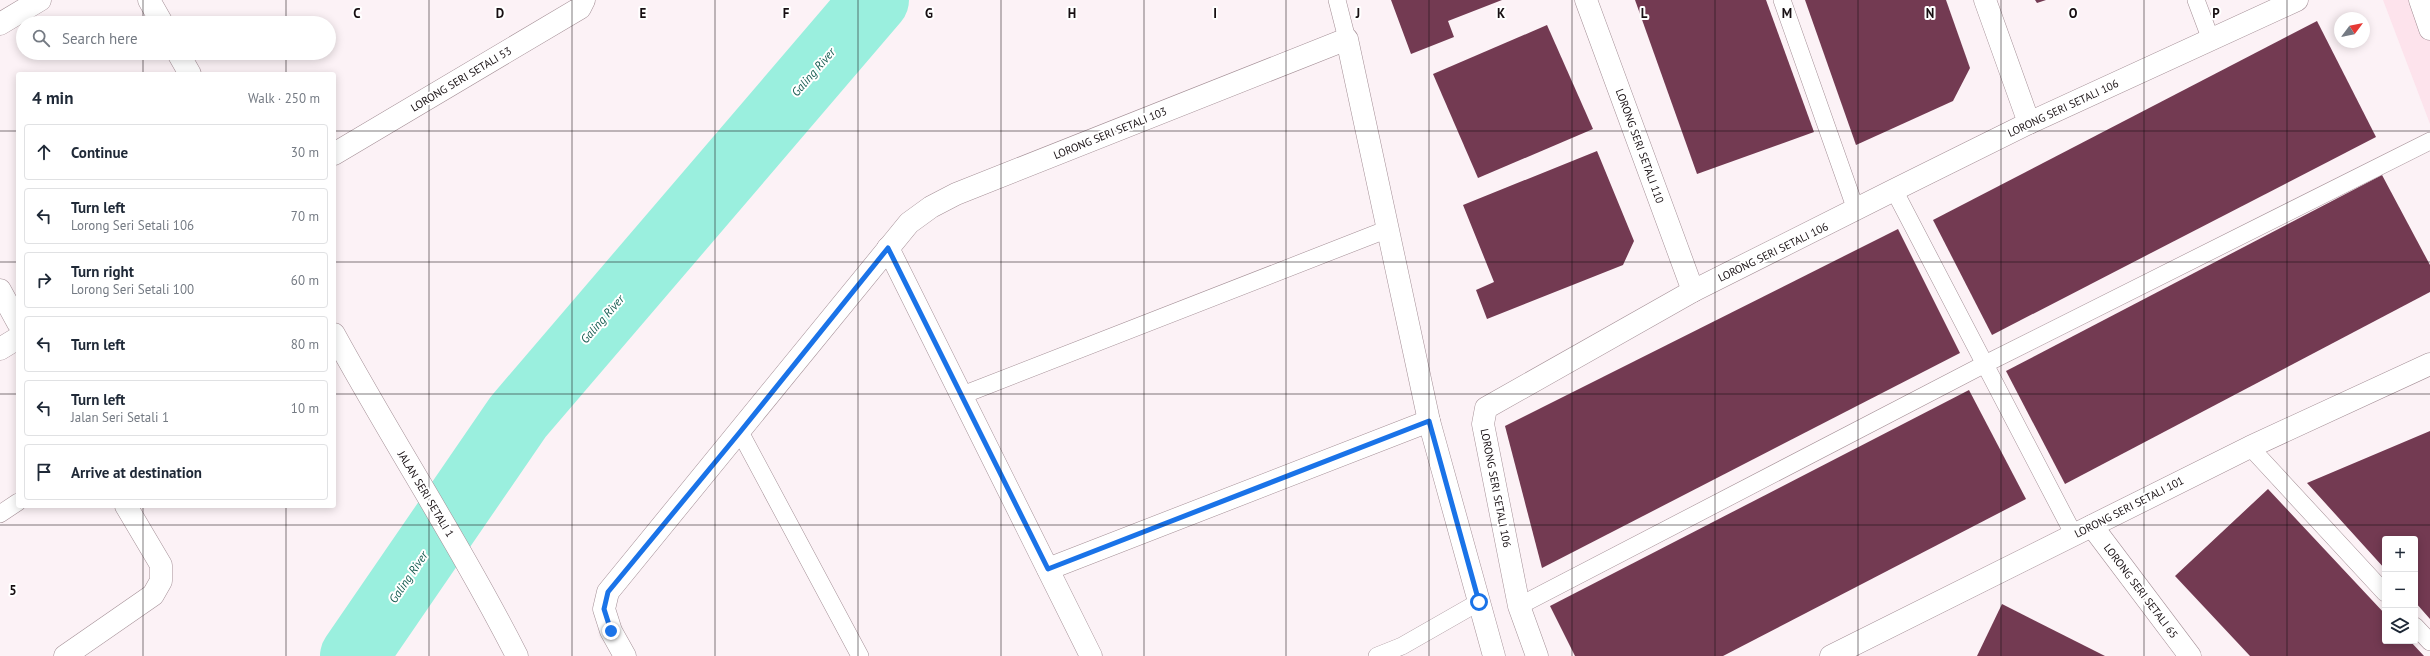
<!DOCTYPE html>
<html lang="en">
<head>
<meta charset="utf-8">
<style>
  body { margin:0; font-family:"PT Sans",sans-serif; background:#f2f2f3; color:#1f2937 }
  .controls { position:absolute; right:12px; bottom:12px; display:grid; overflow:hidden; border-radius:4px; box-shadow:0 2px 10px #0003 }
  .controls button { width:36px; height:36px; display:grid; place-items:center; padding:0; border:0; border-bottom:1px solid #e0e1e3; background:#fff; color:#1f2937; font:20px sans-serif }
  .compass { position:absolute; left:2334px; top:12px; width:36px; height:36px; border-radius:50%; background:#fff; box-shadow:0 2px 10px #0003; rotate:58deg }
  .stop { position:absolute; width:12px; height:12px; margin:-9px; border:3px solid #1a73e8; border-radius:50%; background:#fff }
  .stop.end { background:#1a73e8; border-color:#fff; box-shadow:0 1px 4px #0008 }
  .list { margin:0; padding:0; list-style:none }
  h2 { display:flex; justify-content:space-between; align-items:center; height:52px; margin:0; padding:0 16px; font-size:17px }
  h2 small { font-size:13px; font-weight:400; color:#747a83 }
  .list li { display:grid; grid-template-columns:26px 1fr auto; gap:12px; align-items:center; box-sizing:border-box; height:56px; margin:0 8px 8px; padding:0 8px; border:1px solid #e0e1e3; border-radius:4px }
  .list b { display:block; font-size:15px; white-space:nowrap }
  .list p { margin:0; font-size:13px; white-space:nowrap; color:#747a83 }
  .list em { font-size:13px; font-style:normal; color:#747a83 }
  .icon { flex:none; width:22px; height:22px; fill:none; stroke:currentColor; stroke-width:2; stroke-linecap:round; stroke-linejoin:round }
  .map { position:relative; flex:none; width:2430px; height:656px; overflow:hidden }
  .search { position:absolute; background:#fff; box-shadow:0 2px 10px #0003; left:16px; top:16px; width:320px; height:44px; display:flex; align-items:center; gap:10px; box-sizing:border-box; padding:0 14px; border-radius:22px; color:#747a83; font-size:15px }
  .panel { position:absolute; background:#fff; box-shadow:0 2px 10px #0003; left:16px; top:72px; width:320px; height:436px; border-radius:4px }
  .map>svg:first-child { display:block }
  .built { fill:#fde3ec }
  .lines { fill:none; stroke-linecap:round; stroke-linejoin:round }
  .river { stroke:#9aefde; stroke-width:68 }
  .building { fill:#733a52 }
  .lane-casing { stroke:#a48f96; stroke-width:18 }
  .street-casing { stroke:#a48f96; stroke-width:23 }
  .secondary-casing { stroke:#a48f96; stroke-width:23 }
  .lane { stroke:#fff; stroke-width:17 }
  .street { stroke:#fff; stroke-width:22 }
  .secondary { stroke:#fff; stroke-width:22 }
  .route { stroke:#1a73e8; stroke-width:5 }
  .grid { fill:none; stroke:#170f12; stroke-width:1; stroke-opacity:0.55 }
  .labels { text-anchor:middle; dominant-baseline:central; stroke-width:4; stroke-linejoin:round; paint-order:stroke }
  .street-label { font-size:11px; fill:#170f12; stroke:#fff }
  .water-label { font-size:12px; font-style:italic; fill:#175d52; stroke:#fff }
  .grid-label { font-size:13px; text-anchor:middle; font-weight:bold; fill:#170f12; stroke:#fff; stroke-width:4; stroke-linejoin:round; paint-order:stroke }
</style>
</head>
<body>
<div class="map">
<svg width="2430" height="656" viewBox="0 0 2430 656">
  <rect width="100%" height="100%" fill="#fcf2f6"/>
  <polygon class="built" points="2383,0 2430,0 2430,124"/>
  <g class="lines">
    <polyline class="river" points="354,656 518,417 875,0"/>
  </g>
  <g class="building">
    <polygon points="1391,0 1502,0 1448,21 1454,37 1411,54"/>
    <polygon points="1635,0 1766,0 1814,132 1697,174"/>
    <polygon points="1805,0 1946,0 1970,68 1953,101 1856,145"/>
    <polygon points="2035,0 2046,0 2037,3"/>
    <polygon points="2317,21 2376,137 1992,335 1933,220"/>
    <polygon points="1547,25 1593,129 1478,178 1433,74"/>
    <polygon points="1597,151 1634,241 1623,265 1487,319 1476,290 1494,282 1463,205"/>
    <polygon points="2382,175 2430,265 2430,292 2065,484 2006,371"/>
    <polygon points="1898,229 1960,353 1542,568 1505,426"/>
    <polygon points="1969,390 2026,499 1723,656 1575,656 1550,606"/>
    <polygon points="2430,431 2430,619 2415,602 2415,539 2385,539 2385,569 2307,483"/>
    <polygon points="2268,489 2385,614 2385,641 2410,641 2424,656 2250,656 2175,576"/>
    <polygon points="2002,604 2105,656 1977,656"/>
  </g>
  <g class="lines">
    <defs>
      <g id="lane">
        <polyline points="1337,0 1347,39"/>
        <polyline points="1782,0 1856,210"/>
        <polyline points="2196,0 2211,40"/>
        <polyline points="1894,190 2074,535"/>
        <polyline points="960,396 1388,229"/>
        <polyline points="740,432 860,656"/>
        <polyline points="2250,447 2385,593"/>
        <polyline points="0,514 18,502"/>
        <polyline points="1519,606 1985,364 2430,141"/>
        <polyline points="2415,626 2430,642"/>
        <polyline points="1377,656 1402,646 1479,602"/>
      </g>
      <g id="street">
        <polyline points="1586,0 1693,291"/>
        <polyline points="1985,0 2029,123"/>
        <polyline points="0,24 40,0"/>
        <polyline points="334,154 580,8 584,0"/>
        <polyline points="888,248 1091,656"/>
        <polyline points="0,290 18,323"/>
        <polyline points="0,349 18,338"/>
        <polyline points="2092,526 2190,656"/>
        <polyline points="1048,569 1429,421"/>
        <polyline points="65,656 153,595 161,581 161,565 126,506"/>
        <polyline points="625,656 611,631 604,609 608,592 909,223 931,207 956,194 1347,39 1429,421 1494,656"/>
        <polyline points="1537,656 1519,606 1483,424 1486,408 1693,291 1894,190 2029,123 2297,0"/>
        <polyline points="1831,656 2250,447 2430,364"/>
      </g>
      <g id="secondary">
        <polyline points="149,0 162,23"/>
        <polyline points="2420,0 2430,29"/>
        <polyline points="178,53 190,74"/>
        <path d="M334 334C393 442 461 546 517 656"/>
      </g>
    </defs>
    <use href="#lane" class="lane-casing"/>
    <use href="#street" class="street-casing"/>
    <use href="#secondary" class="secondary-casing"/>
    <use href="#lane" class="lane"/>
    <use href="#street" class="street"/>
    <use href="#secondary" class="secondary"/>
  </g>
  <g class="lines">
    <polyline class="route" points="611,631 604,609 608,592 740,432 888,248 1048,569 1429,421 1479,602"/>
  </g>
  <path class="grid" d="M143 0V23M286 0V23M429 0V656M572 0V656M715 0V656M858 0V656M1001 0V656M1144 0V656M1286 0V656M1429 0V656M1572 0V656M1715 0V656M1858 0V656M2001 0V656M2144 0V656M2287 0V656M143 53V74M286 53V74M0 131H18M334 131H2430M0 262H18M334 262H2430M0 394H18M334 394H2430M143 506V656M286 506V656M0 525H2430"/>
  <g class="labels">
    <g class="street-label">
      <text transform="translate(461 79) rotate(-31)">LORONG SERI SETALI 53</text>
      <text transform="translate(2063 108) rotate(-25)">LORONG SERI SETALI 106</text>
      <text transform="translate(1110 133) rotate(-22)">LORONG SERI SETALI 103</text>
      <text transform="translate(1640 146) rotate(70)">LORONG SERI SETALI 110</text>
      <text transform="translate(1773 252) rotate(-26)">LORONG SERI SETALI 106</text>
      <text transform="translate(1496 488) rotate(79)">LORONG SERI SETALI 106</text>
      <text transform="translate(426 494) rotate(59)">JALAN SERI SETALI 1</text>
      <text transform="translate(2129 507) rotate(-27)">LORONG SERI SETALI 101</text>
      <text transform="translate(2141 591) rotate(53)">LORONG SERI SETALI 65</text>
    </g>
    <g class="water-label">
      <text transform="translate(813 72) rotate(-49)">Galing River</text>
      <text transform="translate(602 319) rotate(-49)">Galing River</text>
      <text transform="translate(408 577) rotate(-56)">Galing River</text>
    </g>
  </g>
  <g class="grid-label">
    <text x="357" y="18">C</text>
    <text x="500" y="18">D</text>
    <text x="643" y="18">E</text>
    <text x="786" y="18">F</text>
    <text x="929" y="18">G</text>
    <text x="1072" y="18">H</text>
    <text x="1215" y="18">I</text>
    <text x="1358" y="18">J</text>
    <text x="1501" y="18">K</text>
    <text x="1644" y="18">L</text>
    <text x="1787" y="18">M</text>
    <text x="1930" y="18">N</text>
    <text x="2073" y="18">O</text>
    <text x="2216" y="18">P</text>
    <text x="13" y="595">5</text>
  </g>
</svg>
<div class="controls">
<button>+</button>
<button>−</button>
<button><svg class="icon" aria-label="layers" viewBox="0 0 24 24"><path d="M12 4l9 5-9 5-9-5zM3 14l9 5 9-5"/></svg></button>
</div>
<svg class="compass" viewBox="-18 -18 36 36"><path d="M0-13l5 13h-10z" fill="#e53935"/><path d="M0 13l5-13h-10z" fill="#747a83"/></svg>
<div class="stop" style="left:1479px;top:602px"></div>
<div class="stop end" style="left:611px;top:631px"></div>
<div class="search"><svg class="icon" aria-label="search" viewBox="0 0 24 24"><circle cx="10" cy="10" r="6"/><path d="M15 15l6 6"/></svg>Search here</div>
<section class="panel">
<h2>4 min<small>Walk · 250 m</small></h2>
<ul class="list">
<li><svg class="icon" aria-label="ahead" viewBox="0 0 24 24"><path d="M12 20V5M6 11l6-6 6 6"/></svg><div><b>Continue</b></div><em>30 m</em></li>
<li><svg class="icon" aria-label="left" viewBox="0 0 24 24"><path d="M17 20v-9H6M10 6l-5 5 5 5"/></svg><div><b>Turn left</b><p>Lorong Seri Setali 106</p></div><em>70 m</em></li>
<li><svg class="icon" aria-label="right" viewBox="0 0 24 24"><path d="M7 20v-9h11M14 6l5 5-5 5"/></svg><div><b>Turn right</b><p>Lorong Seri Setali 100</p></div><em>60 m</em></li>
<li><svg class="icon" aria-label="left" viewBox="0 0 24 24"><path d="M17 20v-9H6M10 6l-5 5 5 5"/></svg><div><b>Turn left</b></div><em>80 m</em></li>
<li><svg class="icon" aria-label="left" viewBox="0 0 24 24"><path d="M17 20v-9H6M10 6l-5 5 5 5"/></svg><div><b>Turn left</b><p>Jalan Seri Setali 1</p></div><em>10 m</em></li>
<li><svg class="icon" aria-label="arrive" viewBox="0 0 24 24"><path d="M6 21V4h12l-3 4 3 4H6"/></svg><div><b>Arrive at destination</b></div></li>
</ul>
</section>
</div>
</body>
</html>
